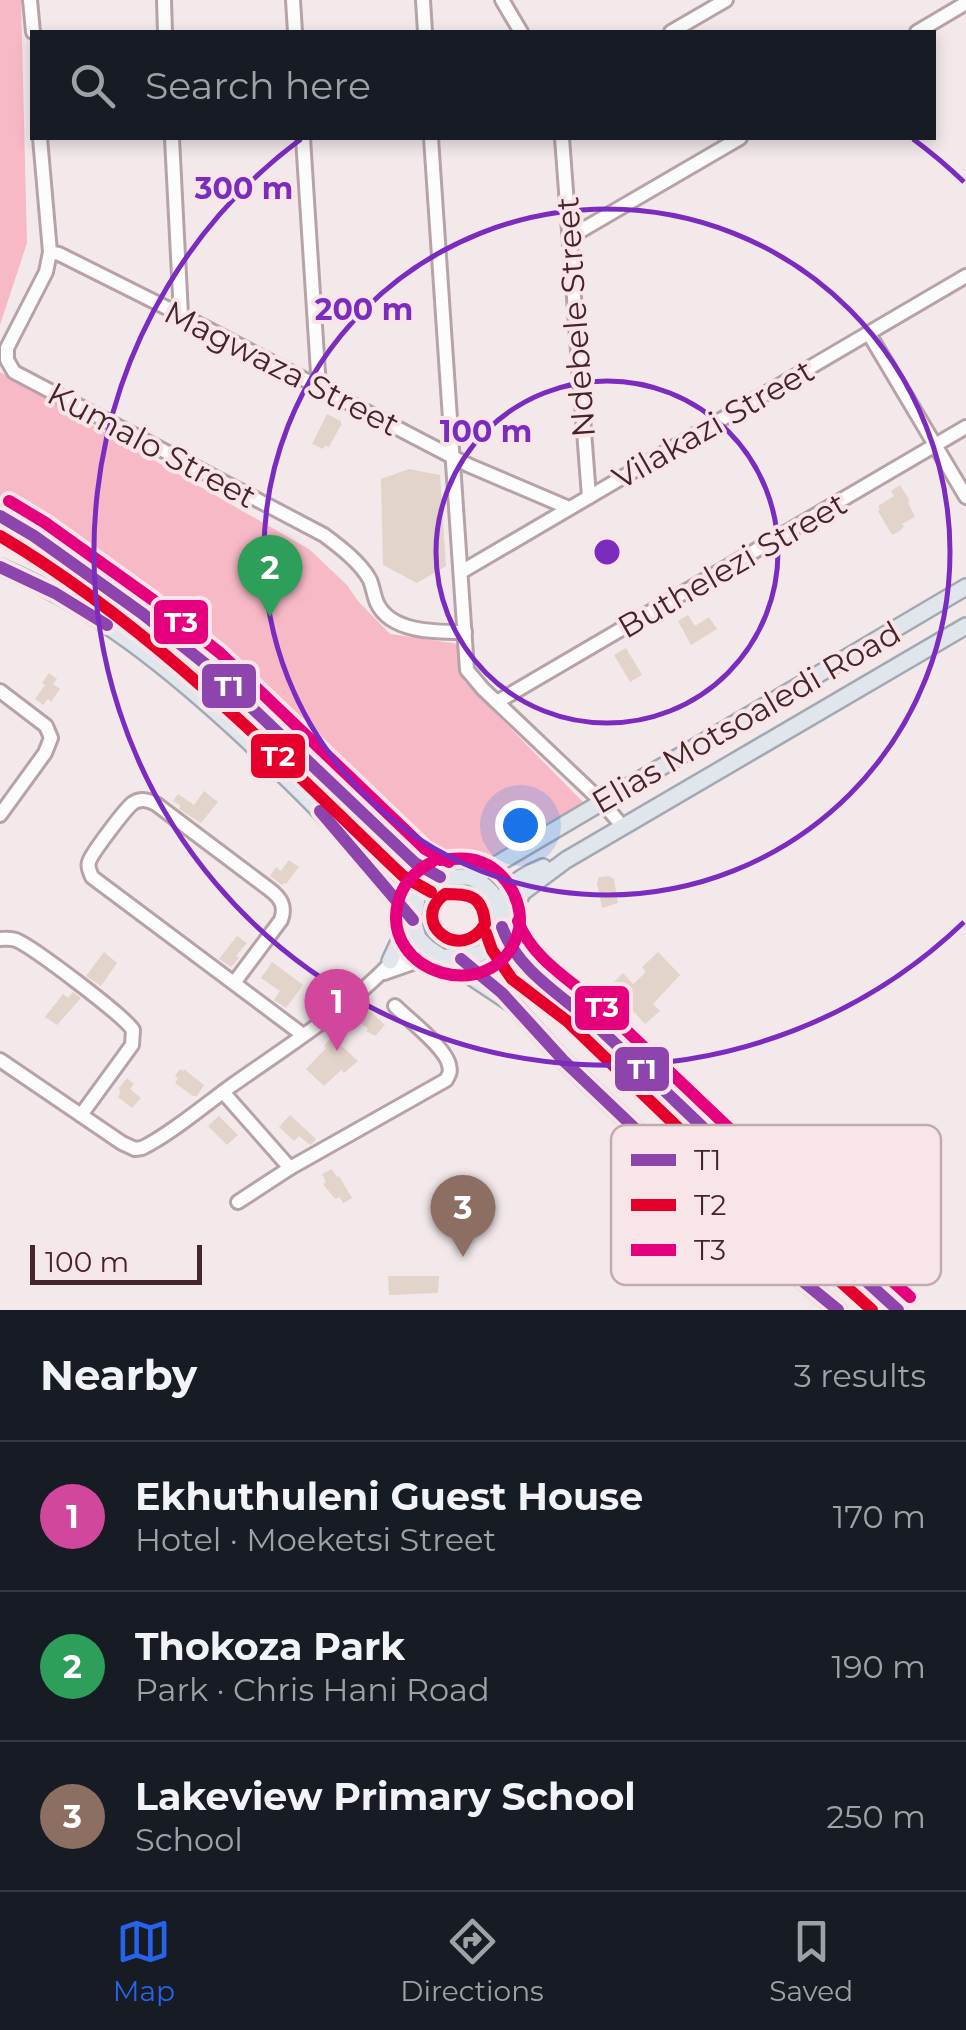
<!DOCTYPE html>
<html lang="en">
<head>
<meta charset="utf-8">
<style>
  body { margin:0; font-family:Montserrat,sans-serif; background:#242831; color:#f1f3f6 }
  .scale { position:absolute; left:30px; bottom:25px; width:172px; box-sizing:border-box; padding-left:10px; border:5px solid #45242b; border-top:0; font-size:28px; line-height:35px; white-space:nowrap; color:#45242b; -webkit-text-stroke:8px #f7e5e8; paint-order:stroke }
  .you { position:absolute; left:520px; top:825px; width:35px; height:35px; margin:-25px; border:8px solid #fff; border-radius:50%; background:#1a73e8; box-shadow:0 0 0 15px #1a73e833 }
  .badge { display:grid; place-items:center; width:65px; height:65px; border-radius:50%; background:#2563eb; color:#fff; font-size:32px; font-weight:700 }
  .pin { position:absolute; translate:-50% -82px; filter:drop-shadow(0 2px 5px #0008) }
  .pin::after { content:''; position:absolute; top:52px; width:35px; height:30px; background:inherit; clip-path:polygon(0 0,100% 0,50% 100%) }
  .list { margin:0; padding:0; list-style:none }
  h2 { display:flex; justify-content:space-between; align-items:center; height:130px; margin:0; padding:0 40px; font-size:42px }
  h2 small { font-size:32px; font-weight:400; color:#9ea1a6 }
  .list li { display:grid; grid-template-columns:65px 1fr auto; gap:30px; align-items:center; box-sizing:border-box; height:150px; padding:0 40px; border-top:2px solid #363941 }
  .list b { display:block; font-size:38px; white-space:nowrap }
  .list p { margin:0; font-size:32px; white-space:nowrap; color:#9ea1a6 }
  .list em { font-size:32px; font-style:normal; color:#9ea1a6 }
  .icon { flex:none; width:55px; height:55px; fill:none; stroke:currentColor; stroke-width:2; stroke-linecap:round; stroke-linejoin:round }
  .map { position:relative; flex:none; width:966px; height:1310px; overflow:hidden }
  .search { position:absolute; background:#171b24; box-shadow:0 5px 15px #0003; left:30px; right:30px; top:30px; height:110px; display:flex; align-items:center; gap:25px; box-sizing:border-box; padding:0 35px; border-radius:0px; color:#9ea1a6; font-size:38px }
  .sheet { height:580px; background:#171b24 }
  nav { display:flex; justify-content:space-around; align-items:center; box-sizing:border-box; height:140px; border-top:2px solid #363941; background:#171b24; font-size:28px; color:#9ea1a6 }
  nav a { display:grid; justify-items:center; gap:5px }
  nav .on { color:#2563eb }
  .map>svg:first-child { display:block }
  .green { fill:#f8b9c7 }
  .building { fill:#e3d4cb }
  .lines { fill:none; stroke-linecap:round; stroke-linejoin:round }
  .minor-casing { stroke:#b6a3a7; stroke-width:18 }
  .major-casing { stroke:#a3a8b2; stroke-width:20 }
  .minor { stroke:#fdfcfc; stroke-width:12 }
  .major { stroke:#e1e6ec; stroke-width:15 }
  .bus-1-casing { stroke:#f7e5e8; stroke-width:20 }
  .bus-2-casing { stroke:#f7e5e8; stroke-width:20 }
  .bus-3-casing { stroke:#f7e5e8; stroke-width:20 }
  .bus-1 { stroke:#8e44ad; stroke-width:12 }
  .bus-2 { stroke:#e4002b; stroke-width:12 }
  .bus-3 { stroke:#e5007d; stroke-width:12 }
  .ring { fill:none; stroke:#7b2cbf; stroke-width:5 }
  .labels { text-anchor:middle; dominant-baseline:central; stroke-width:8; stroke-linejoin:round; paint-order:stroke }
  .street-label { font-size:32px; fill:#45242b; stroke:#f7e5e8 }
  .key { fill:#f7e5e8; stroke:#c2abaf; stroke-width:2.5 }
  .key-label { font-size:28px; fill:#45242b }
  .centre { fill:#7b2cbf; stroke:#f7e5e8; stroke-width:5 }
  .ring-label { font-size:30px; text-anchor:middle; font-weight:bold; fill:#7b2cbf; stroke:#f7e5e8; stroke-width:8; stroke-linejoin:round; paint-order:stroke }
  .line-badge { stroke:#f7e5e8; stroke-width:4 }
  .badge-label { font-size:28px; text-anchor:middle; font-weight:bold; fill:#fff }
</style>
</head>
<body>
<div class="map">
<svg width="966" height="1310" viewBox="0 0 966 1310">
  <rect width="100%" height="100%" fill="#f3e9eb"/>
  <g class="green">
    <polygon points="0,0 21,0 27,243 0,325"/>
    <polygon points="0,372 309,549 347,585 358,601 390,634 459,644 464,681 583,802 491,856 422,849 197,640 29,513 0,499"/>
  </g>
  <g class="building">
    <polygon points="327,414 341,421 341,425 329,447 325,446 323,449 312,444"/>
    <polygon points="409,469 440,475 446,566 417,583 383,565 381,479"/>
    <polygon points="900,485 910,501 908,502 915,517 902,524 904,526 901,530 892,535 878,511 880,509 878,506 894,496 891,491"/>
    <polygon points="688,615 695,626 709,617 717,629 691,645 678,621"/>
    <polygon points="626,648 642,675 630,682 614,655"/>
    <polygon points="49,673 57,679 53,684 60,689 51,702 48,699 43,705 35,699 45,685 42,683"/>
    <polygon points="204,791 218,802 201,823 179,809 181,806 173,801 178,794 194,805"/>
    <polygon points="289,860 299,867 286,884 284,883 282,885 270,876 276,867 281,871"/>
    <polygon points="609,876 614,879 618,903 602,908 597,883 599,877"/>
    <polygon points="237,936 247,943 236,956 239,958 231,967 219,959"/>
    <polygon points="104,952 117,963 101,986 86,976"/>
    <polygon points="658,952 680,975 653,1004 660,1011 645,1024 610,986 623,973 633,984 646,972 642,967"/>
    <polygon points="272,962 303,985 286,1008 274,1000 280,991 261,978"/>
    <polygon points="73,992 81,998 57,1025 45,1017 63,994 68,998"/>
    <polygon points="366,1007 385,1025 375,1036 366,1031 368,1029 355,1018"/>
    <polygon points="332,1037 358,1061 344,1073 341,1070 324,1086 306,1069 326,1048 324,1046"/>
    <polygon points="180,1069 183,1071 184,1069 204,1085 197,1096 193,1096 175,1083 178,1078 175,1076"/>
    <polygon points="127,1078 134,1084 130,1089 141,1098 132,1108 118,1097 120,1094 119,1088"/>
    <polygon points="290,1115 316,1139 312,1144 310,1145 299,1136 294,1141 279,1127"/>
    <polygon points="219,1116 238,1135 227,1145 208,1126"/>
    <polygon points="332,1169 337,1177 339,1176 352,1198 343,1203 340,1197 335,1199 323,1184 326,1182 322,1174"/>
    <polygon points="388,1276 439,1276 438,1293 389,1295"/>
  </g>
  <g class="lines">
    <defs>
      <g id="minor">
        <polyline points="30,0 33,32"/>
        <polyline points="164,0 165,32"/>
        <polyline points="293,0 295,32"/>
        <polyline points="423,0 425,32"/>
        <polyline points="502,0 521,32"/>
        <polyline points="671,32 726,0"/>
        <polyline points="917,32 966,3"/>
        <path d="M40 138 50 252 46 272 7 348V360L14 372 324 535C340 547 360 562 370 580 373 588 374 596 377 603 391 633 437 632 465 632"/>
        <polyline points="172,138 181,315"/>
        <polyline points="303,138 319,388"/>
        <polyline points="431,138 467,670 483,689 602,802 623,827"/>
        <polyline points="562,138 589,497"/>
        <polyline points="570,237 740,138"/>
        <polyline points="50,252 59,254 181,315 468,465 569,508"/>
        <polyline points="869,334 966,497"/>
        <polyline points="461,572 966,276"/>
        <polyline points="0,691 46,726 51,738 45,753 0,815"/>
        <polyline points="497,702 966,427"/>
        <path d="M0 939C6 939 10 938 16 940 33 947 123 1015 133 1030L132 1045 81 1115"/>
        <polyline points="384,973 438,954"/>
        <path d="M234 983 281 920C286 906 281 898 269 889L156 804C148 800 141 798 133 803 126 808 91 854 89 862 87 868 90 871 92 877L303 1035"/>
        <path d="M0 1060 122 1143 135 1149 142 1148C169 1135 205 1105 231 1086 293 1042 371 995 416 933"/>
        <polyline points="223,1092 290,1168"/>
        <path d="M238 1202 290 1168 446 1080C449 1074 451 1073 449 1065 446 1048 408 1019 395 1006"/>
      </g>
      <g id="major">
        <polyline points="0,516 34,536 143,614 209,667 415,863 440,877"/>
        <path d="M0 567C94 606 174 672 248 741 279 771 311 800 339 832 365 861 388 891 413 920"/>
        <path d="M500 908C504 886 524 875 543 867"/>
        <path d="M447 957C510 966 521 898 468 876"/>
        <polyline points="390,961 404,931 402,909"/>
        <polyline points="507,998 563,1060 749,1237 838,1310"/>
        <polyline points="512,1004 428,948 418,938 413,920 418,894 425,886 440,877 473,877 487,870 966,587"/>
        <polyline points="898,1310 811,1231 578,1008 524,966 507,941 502,927 523,892 566,860 966,626"/>
      </g>
    </defs>
    <use href="#minor" class="minor-casing"/>
    <use href="#major" class="major-casing"/>
    <use href="#minor" class="minor"/>
    <use href="#major" class="major"/>
    <defs>
      <g id="bus-1">
        <polyline points="0,516 34,536 143,614 209,667 415,863 440,877"/>
        <polyline points="0,567 55,593 107,625"/>
        <polyline points="320,811 413,920"/>
        <path d="M502 927C518 973 567 998 602 1031 700 1124 797 1219 898 1310"/>
        <polyline points="461,959 502,993 563,1060 749,1237 838,1310"/>
      </g>
      <g id="bus-2">
        <path d="M0 536C152 626 276 755 403 876L431 892"/>
        <path d="M445 894C469 894 483 895 485 924 460 965 408 921 445 894Z"/>
        <polyline points="486,933 492,950 512,979 567,1021 799,1244 872,1310"/>
      </g>
      <g id="bus-3">
        <polyline points="9,501 44,522 153,600 220,653 425,849 449,862"/>
        <path d="M432 862C415 871 403 883 398 902 380 974 492 1007 517 936 528 908 507 869 478 861 466 857 452 859 440 860"/>
        <path d="M518 921C533 962 578 984 608 1013 708 1108 807 1204 910 1297"/>
      </g>
    </defs>
    <use href="#bus-1" class="bus-1-casing"/>
    <use href="#bus-2" class="bus-2-casing"/>
    <use href="#bus-3" class="bus-3-casing"/>
    <use href="#bus-1" class="bus-1"/>
    <use href="#bus-2" class="bus-2"/>
    <use href="#bus-3" class="bus-3"/>
  </g>
  <g class="ring">
    <circle cx="607" cy="552" r="171"/>
    <circle cx="607" cy="552" r="343"/>
    <path d="M964 922A514 514 0 1 1 301 139M913 139A514 514 0 0 1 964 182"/>
  </g>
  <g class="labels">
    <g class="street-label">
      <text transform="translate(575 317) rotate(-94)">Ndebele Street</text>
      <text transform="translate(282 368) rotate(27)">Magwaza Street</text>
      <text transform="translate(713 424) rotate(-30)">Vilakazi Street</text>
      <text transform="translate(152 445) rotate(28)">Kumalo Street</text>
      <text transform="translate(732 565) rotate(-30)">Buthelezi Street</text>
      <text transform="translate(746 717) rotate(-30)">Elias Motsoaledi Road</text>
    </g>
  </g>
  <rect x="611" y="1125" width="330" height="160" rx="15" class="key"/>
  <rect x="631" y="1154" width="45" height="12" fill="#8e44ad"/>
  <rect x="631" y="1199" width="45" height="12" fill="#e4002b"/>
  <rect x="631" y="1244" width="45" height="12" fill="#e5007d"/>
  <g class="key-label">
    <text x="694" y="1170">T1</text>
    <text x="694" y="1215">T2</text>
    <text x="694" y="1260">T3</text>
  </g>
  <circle cx="607" cy="552" r="15" class="centre"/>
  <g class="ring-label">
    <text x="244" y="199">300 m</text>
    <text x="364" y="320">200 m</text>
    <text x="486" y="442">100 m</text>
  </g>
  <g class="line-badge">
    <rect x="152" y="598" width="58" height="48" rx="10" fill="#e5007d"/>
    <rect x="200" y="662" width="58" height="48" rx="10" fill="#8e44ad"/>
    <rect x="249" y="732" width="58" height="48" rx="10" fill="#e4002b"/>
    <rect x="573" y="984" width="58" height="48" rx="10" fill="#e5007d"/>
    <rect x="613" y="1045" width="58" height="48" rx="10" fill="#8e44ad"/>
  </g>
  <g class="badge-label">
    <text x="181" y="632">T3</text>
    <text x="229" y="696">T1</text>
    <text x="278" y="766">T2</text>
    <text x="602" y="1017">T3</text>
    <text x="642" y="1079">T1</text>
  </g>
</svg>
<div class="scale">100 m</div>
<div class="you"></div>
<div class="pin badge" style="left:337px;top:1051px;background:#d1479c">1</div>
<div class="pin badge" style="left:270px;top:617px;background:#2e9e5b">2</div>
<div class="pin badge" style="left:463px;top:1257px;background:#8d6e63">3</div>
<div class="search"><svg class="icon" aria-label="search" viewBox="0 0 24 24"><circle cx="10" cy="10" r="6"/><path d="M15 15l6 6"/></svg>Search here</div>
</div>
<section class="sheet">
<h2>Nearby<small>3 results</small></h2>
<ul class="list">
<li><span class="badge" style="background:#d1479c">1</span><div><b>Ekhuthuleni Guest House</b><p>Hotel · Moeketsi Street</p></div><em>170 m</em></li>
<li><span class="badge" style="background:#2e9e5b">2</span><div><b>Thokoza Park</b><p>Park · Chris Hani Road</p></div><em>190 m</em></li>
<li><span class="badge" style="background:#8d6e63">3</span><div><b>Lakeview Primary School</b><p>School</p></div><em>250 m</em></li>
</ul>
</section>
<nav>
<a class="on"><svg class="icon" aria-label="map" viewBox="0 0 24 24"><path d="M3 6l6-2 6 2 6-2v14l-6 2-6-2-6 2zM9 4v14M15 6v14"/></svg>Map</a>
<a><svg class="icon" aria-label="directions" viewBox="0 0 24 24"><path d="M12 3l9 9-9 9-9-9zM9 14v-3h6M13 9l2 2-2 2"/></svg>Directions</a>
<a><svg class="icon" aria-label="saved" viewBox="0 0 24 24"><path d="M7 4h10v16l-5-4-5 4z"/></svg>Saved</a>
</nav>
</body>
</html>
